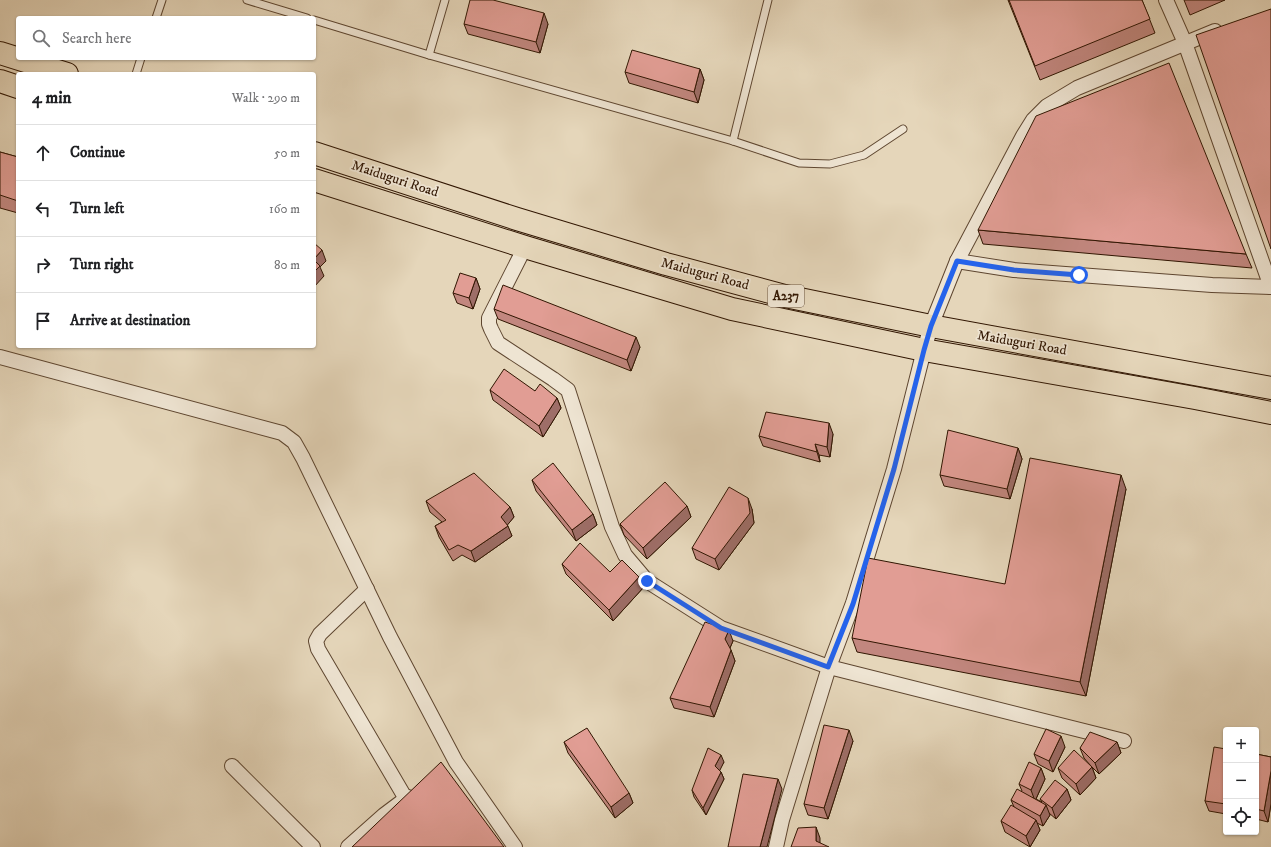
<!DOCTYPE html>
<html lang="en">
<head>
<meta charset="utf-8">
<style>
  body { margin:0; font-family:"IM FELL DW Pica",serif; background:#f6f6f6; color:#202124 }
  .controls { position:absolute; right:12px; bottom:12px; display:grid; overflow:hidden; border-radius:4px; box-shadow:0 1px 3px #0004 }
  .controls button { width:36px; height:36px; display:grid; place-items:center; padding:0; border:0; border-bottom:1px solid #e0e0e0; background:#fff; color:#202124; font:20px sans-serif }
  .stop { position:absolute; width:12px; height:12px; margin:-9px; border:3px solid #2563eb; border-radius:50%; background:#fff }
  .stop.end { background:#2563eb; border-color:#fff; box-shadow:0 1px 4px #0008 }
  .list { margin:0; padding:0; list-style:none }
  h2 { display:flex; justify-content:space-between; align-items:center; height:52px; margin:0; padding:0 16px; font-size:17px }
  h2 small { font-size:13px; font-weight:400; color:#757577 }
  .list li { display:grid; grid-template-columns:26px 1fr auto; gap:12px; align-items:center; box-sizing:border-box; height:56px; padding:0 16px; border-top:1px solid #e0e0e0 }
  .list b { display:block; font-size:15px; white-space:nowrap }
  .list em { font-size:13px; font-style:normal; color:#757577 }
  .icon { flex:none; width:22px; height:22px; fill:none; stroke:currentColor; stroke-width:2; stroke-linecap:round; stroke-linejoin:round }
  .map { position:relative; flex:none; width:1271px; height:847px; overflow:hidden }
  .search { position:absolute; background:#fff; box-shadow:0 1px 3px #0004; left:16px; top:16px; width:300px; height:44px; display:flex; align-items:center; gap:10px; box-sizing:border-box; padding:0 14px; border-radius:4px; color:#757577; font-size:15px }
  .panel { position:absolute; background:#fff; box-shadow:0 1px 3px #0004; left:16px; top:72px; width:300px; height:276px; border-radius:4px }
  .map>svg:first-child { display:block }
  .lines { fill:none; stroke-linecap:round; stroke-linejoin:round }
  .lane-casing { stroke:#5e4630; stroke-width:9 }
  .street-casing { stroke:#5e4630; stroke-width:16 }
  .highway-casing { stroke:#311602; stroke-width:24 }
  .lane { stroke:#eee4d2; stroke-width:7 }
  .street { stroke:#eee4d2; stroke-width:14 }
  .highway { stroke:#e5d6ba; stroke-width:22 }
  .wall { fill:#c2877f; stroke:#311602 }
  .shaded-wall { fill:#9e6e68; stroke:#311602 }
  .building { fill:#e19d94; stroke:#311602 }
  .route { stroke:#2563eb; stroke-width:5 }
  .labels { text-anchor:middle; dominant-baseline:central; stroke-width:3.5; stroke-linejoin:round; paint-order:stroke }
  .shield { fill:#eee4d2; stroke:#6a5440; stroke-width:1 }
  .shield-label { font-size:13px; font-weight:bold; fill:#311602 }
  .street-label { font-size:14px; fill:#311602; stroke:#eee4d2 }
</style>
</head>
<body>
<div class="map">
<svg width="1271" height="847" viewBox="0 0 1271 847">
  <rect width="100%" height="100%" fill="#e5d6ba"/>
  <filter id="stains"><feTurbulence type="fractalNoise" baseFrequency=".005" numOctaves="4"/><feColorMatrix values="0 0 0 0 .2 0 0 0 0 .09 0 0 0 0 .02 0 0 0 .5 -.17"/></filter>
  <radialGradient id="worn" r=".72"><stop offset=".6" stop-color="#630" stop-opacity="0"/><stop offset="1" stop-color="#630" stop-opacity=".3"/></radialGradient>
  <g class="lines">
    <defs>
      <g id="lane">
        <polyline points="247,0 307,18"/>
        <polyline points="156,18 162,0"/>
        <polyline points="314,20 429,55 733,141 799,163 830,164 864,155 903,129"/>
        <polyline points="429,55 445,0"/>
        <polyline points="136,74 141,58"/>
        <polyline points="733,141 768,0"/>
      </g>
      <g id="street">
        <polyline points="1166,0 1185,43 1271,287"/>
        <polyline points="525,247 489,318 489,324 491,329 498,343 553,379 568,390 612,527 625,555 647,581 721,628 829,667 1124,741"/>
        <polyline points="957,261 1014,270 1212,285 1271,287"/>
        <polyline points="0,357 282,433 294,442 303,458 390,637 456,762 515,847"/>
        <polyline points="367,589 320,634 316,641 318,649 406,799"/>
        <polyline points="232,766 313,847"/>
        <polyline points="348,847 384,815 408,797"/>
        <polyline points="776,847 782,820 829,667 853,603 894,469 924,350 931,326 957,261 1023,136 1033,120 1047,106 1077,88 1215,31"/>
      </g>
      <g id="highway">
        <polyline points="0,53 67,74"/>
        <polyline points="0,81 18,87"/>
        <polyline points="314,153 517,219 666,264 785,296 931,326 1271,388"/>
        <polyline points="314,180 525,247 732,309 924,350 1195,398 1271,413"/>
      </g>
    </defs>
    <use href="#lane" class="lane-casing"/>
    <use href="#street" class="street-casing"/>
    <use href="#highway" class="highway-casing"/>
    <use href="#lane" class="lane"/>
    <use href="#street" class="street"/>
    <use href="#highway" class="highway"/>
  </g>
  <g class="wall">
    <polygon points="1008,0 1142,0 1155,33 1040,80"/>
    <polygon points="1184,0 1225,0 1190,15"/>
    <polygon points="464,24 548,24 540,53 468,34"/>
    <polygon points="700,69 704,80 698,103 629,83 625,72"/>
    <polygon points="0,152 18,157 18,213 0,208"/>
    <polygon points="978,230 1246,254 1252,268 983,244"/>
    <polygon points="476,278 480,289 473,309 457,303 453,293"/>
    <polygon points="494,309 640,347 631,371 498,319"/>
    <polygon points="490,390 535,391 557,398 561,408 543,437 493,400"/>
    <polygon points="833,434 830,457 819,455 820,462 763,446 759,436"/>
    <polygon points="1018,448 1022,459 1010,499 944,486 940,475"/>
    <polygon points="532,480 593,514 597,525 576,541 536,491"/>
    <polygon points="1126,489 1086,696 857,652 852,638 1005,584"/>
    <polygon points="426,501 510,507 514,517 507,525 512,536 475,562 462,555 453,561 439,537 435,526 442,522 430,512"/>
    <polygon points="687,506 691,517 647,559 624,535 620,524"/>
    <polygon points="752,509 754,523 719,570 696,559 692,548"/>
    <polygon points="562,564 639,577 643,588 613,621 566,574"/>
    <polygon points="733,641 730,648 735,661 714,717 674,708 670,698"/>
    <polygon points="853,741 828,819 808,815 804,804"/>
    <polygon points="564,742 629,793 633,803 615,818 568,753"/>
    <polygon points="1117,742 1121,753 1099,774 1092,767 1096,778 1080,795 1062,778 1058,768 1091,766 1084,758 1080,748"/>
    <polygon points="1065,747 1053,772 1038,764 1034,754"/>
    <polygon points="1226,749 1226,814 1209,811 1205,801"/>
    <polygon points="1256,754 1271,757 1271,804 1268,822 1256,819"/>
    <polygon points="724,762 719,770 721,772 724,779 706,815 694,797 692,790"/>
    <polygon points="1041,768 1045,779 1036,799 1042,802 1040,799 1067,789 1071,800 1056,819 1049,813 1050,815 1043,826 1037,823 1040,830 1030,847 1005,832 1001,821 1014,807 1011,800 1022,791 1019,784"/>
  </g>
  <g class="shaded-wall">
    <polygon points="544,13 548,24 540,53 536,42"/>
    <polygon points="700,69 704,80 698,103 694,92"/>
    <polygon points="322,250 326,261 320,267 324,276 314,287 314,259"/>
    <polygon points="476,278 480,289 473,309 469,298"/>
    <polygon points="636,337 640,347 631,371 627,360"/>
    <polygon points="557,398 561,408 543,437 539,426"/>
    <polygon points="829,423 833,434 830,457 827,447"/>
    <polygon points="815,444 819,455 820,462 817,452"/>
    <polygon points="1018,448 1022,459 1010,499 1007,489"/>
    <polygon points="1121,475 1126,489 1086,696 1080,682"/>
    <polygon points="748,498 752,509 754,523 719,570 715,559"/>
    <polygon points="687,506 691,517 647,559 643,548"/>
    <polygon points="510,507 514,517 505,528 501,517"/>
    <polygon points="593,514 597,525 576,541 572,530"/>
    <polygon points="508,526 512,536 475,562 471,551"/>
    <polygon points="639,577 643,588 613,621 609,610"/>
    <polygon points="729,630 733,641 729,650 725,639"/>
    <polygon points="731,650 735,661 714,717 710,707"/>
    <polygon points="849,730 853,741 828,819 824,808"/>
    <polygon points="1061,736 1065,747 1053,772 1049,761"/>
    <polygon points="1117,742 1121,753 1099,774 1095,763"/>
    <polygon points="721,755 724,762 718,774 715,766"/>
    <polygon points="1092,767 1096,778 1080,795 1076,784"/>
    <polygon points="1041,768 1045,779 1035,801 1031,790"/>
    <polygon points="1271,771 1271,804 1268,822 1264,811"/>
    <polygon points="721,772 724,779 706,815 703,808"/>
    <polygon points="778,779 782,789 767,847 760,847"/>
    <polygon points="1067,789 1071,800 1056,819 1052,808"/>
    <polygon points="629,793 633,803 615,818 611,807"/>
    <polygon points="1046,805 1050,815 1043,826 1040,816"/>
    <polygon points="1036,820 1040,830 1030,847 1026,836"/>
    <polygon points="816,827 820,838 820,847 816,841"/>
  </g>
  <g class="building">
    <polygon points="470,0 493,0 544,13 536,42 464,24"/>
    <polygon points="1009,0 1142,0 1150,19 1035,66"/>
    <polygon points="1271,9 1271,249 1196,35"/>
    <polygon points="632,50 700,69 694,92 625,72"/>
    <polygon points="1169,63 1246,254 978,230 1036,116"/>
    <polygon points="0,152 18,157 18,201 0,195"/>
    <polygon points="314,243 322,250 314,259"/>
    <polygon points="314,260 320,266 314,272"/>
    <polygon points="460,273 476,278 469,298 453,293"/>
    <polygon points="503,285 636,337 627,360 494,309"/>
    <polygon points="504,369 535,391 540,384 557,398 539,426 490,390"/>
    <polygon points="766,412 829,423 827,447 815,444 817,452 759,436"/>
    <polygon points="948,430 1018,448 1007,489 940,475"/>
    <polygon points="1030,458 1121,475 1080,682 852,638 868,558 1005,584"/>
    <polygon points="553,463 593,514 572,530 532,480"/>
    <polygon points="474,473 510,507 501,517 508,526 471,551 458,545 449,550 435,526 446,520 426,501"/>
    <polygon points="665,482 687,506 643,548 620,524"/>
    <polygon points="729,487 748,498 750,513 715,559 692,548"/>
    <polygon points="580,543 610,572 622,560 639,577 609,610 562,564"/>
    <polygon points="705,622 729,630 725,639 731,650 710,707 670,698"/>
    <polygon points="824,725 849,730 824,808 804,804"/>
    <polygon points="587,728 629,793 611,807 564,742"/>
    <polygon points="1046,729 1061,736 1049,761 1034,754"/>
    <polygon points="1090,732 1117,742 1095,763 1080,748"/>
    <polygon points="1214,747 1226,749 1226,804 1205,801"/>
    <polygon points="708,748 721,755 715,766 721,772 703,808 692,790"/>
    <polygon points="1074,750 1092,767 1076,784 1058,768"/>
    <polygon points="1256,754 1271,757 1271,771 1264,811 1256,809"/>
    <polygon points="441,762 504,847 352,847"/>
    <polygon points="1029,762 1041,768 1031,790 1019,784"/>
    <polygon points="743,774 778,779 760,847 728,847"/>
    <polygon points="1055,780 1067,789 1052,808 1040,799"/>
    <polygon points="1017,789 1046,805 1040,816 1011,800"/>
    <polygon points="1011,805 1036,820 1026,836 1001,821"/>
    <polygon points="816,827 816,841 829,847 791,847 798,828"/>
  </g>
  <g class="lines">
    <polyline class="route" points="647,581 721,628 828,667 853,604 894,469 924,350 931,326 957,261 1014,270 1079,275"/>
  </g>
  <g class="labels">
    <rect class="shield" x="768" y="285" width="36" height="22" rx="3"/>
    <g class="shield-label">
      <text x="786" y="296">A237</text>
    </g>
    <g class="street-label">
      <text transform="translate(395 179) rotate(18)">Maiduguri Road</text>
      <text transform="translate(705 274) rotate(15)">Maiduguri Road</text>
      <text transform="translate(1022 343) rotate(10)">Maiduguri Road</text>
    </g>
  </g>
  <rect width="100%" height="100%" filter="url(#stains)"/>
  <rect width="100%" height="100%" fill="url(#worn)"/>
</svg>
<div class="controls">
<button>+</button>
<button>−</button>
<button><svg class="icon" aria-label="locate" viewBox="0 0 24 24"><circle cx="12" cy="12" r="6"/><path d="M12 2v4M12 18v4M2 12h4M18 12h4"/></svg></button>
</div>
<div class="stop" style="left:1079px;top:275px"></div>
<div class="stop end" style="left:647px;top:581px"></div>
<div class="search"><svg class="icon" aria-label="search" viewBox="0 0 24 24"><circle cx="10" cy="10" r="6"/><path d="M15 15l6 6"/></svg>Search here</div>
<section class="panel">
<h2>4 min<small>Walk · 290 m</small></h2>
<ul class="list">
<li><svg class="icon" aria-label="ahead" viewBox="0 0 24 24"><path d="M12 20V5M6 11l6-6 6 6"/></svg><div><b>Continue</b></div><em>50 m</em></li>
<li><svg class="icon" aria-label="left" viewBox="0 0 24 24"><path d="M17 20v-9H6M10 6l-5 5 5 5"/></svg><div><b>Turn left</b></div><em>160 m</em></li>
<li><svg class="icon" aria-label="right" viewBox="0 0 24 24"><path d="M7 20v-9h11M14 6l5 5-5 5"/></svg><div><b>Turn right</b></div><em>80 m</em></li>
<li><svg class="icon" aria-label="arrive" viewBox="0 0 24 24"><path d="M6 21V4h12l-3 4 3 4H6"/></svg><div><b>Arrive at destination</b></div></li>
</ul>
</section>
</div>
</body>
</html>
